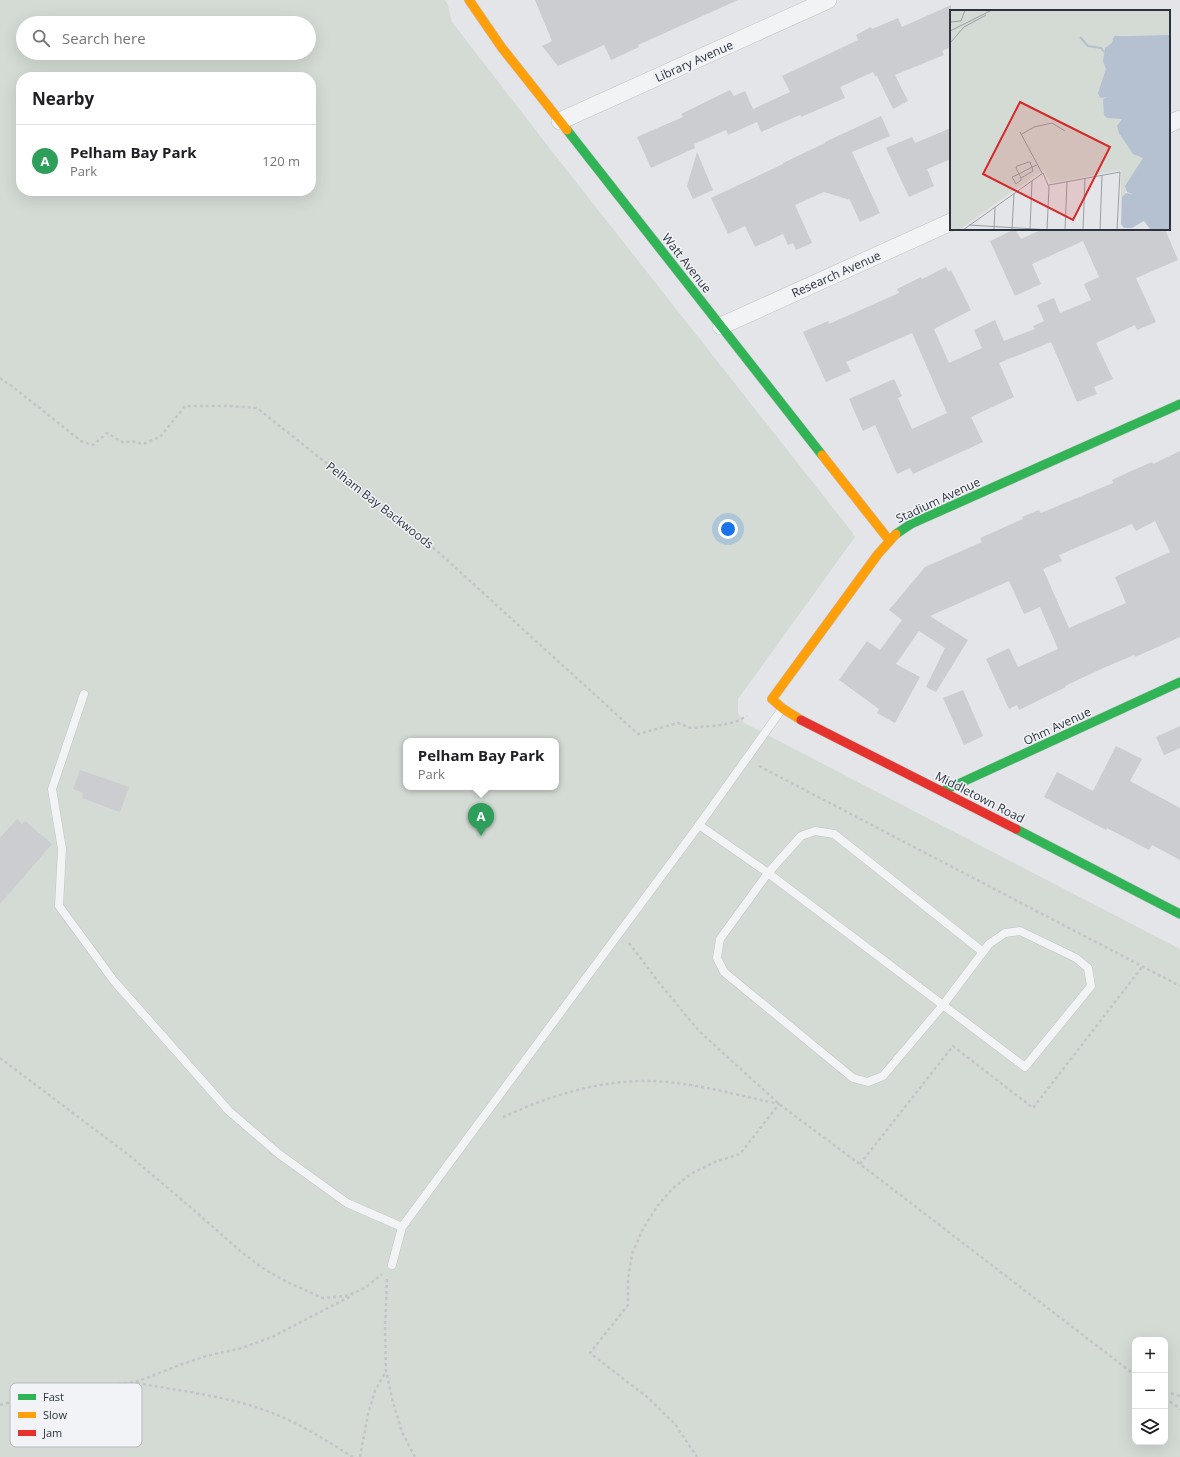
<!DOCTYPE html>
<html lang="en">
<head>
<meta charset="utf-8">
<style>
  body { margin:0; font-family:"Open Sans",sans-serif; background:#f6f6f6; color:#202124 }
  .controls { position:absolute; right:12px; bottom:12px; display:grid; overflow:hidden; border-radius:8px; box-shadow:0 4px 16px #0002 }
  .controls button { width:36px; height:36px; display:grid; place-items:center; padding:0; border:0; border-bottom:1px solid #e0e0e0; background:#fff; color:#202124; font:20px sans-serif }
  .you { position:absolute; left:728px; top:529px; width:14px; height:14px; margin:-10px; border:3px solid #fff; border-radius:50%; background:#1a73e8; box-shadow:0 0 0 6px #1a73e833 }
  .badge { display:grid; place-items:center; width:26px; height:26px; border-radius:50%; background:#6c717a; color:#fff; font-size:13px; font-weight:700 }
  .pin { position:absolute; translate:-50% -33px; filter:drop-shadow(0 1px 2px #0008) }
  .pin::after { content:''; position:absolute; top:21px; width:14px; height:12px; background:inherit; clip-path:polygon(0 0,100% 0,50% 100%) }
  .popup { position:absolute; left:403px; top:738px; width:156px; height:52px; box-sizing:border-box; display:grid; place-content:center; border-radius:8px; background:#fff; filter:drop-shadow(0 1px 3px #0005); font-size:13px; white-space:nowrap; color:#757577 }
  .popup b { font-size:15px; color:#202124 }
  .popup::after { content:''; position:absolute; left:50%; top:100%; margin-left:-8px; border:8px solid transparent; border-top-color:#fff }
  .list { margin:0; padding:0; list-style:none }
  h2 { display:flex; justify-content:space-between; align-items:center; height:52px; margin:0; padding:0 16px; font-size:17px }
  h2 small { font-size:13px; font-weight:400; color:#757577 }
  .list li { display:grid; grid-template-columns:26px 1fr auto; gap:12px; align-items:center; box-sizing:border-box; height:72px; padding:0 16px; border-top:1px solid #e0e0e0 }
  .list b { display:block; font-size:15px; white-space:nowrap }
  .list p { margin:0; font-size:13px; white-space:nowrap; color:#757577 }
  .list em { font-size:13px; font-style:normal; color:#757577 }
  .icon { flex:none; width:22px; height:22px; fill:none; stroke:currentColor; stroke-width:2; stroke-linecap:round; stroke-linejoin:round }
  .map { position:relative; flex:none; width:1180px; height:1457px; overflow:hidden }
  .search { position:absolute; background:#fff; box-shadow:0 4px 16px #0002; left:16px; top:16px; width:300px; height:44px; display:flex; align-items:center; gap:10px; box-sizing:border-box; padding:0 14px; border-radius:22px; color:#757577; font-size:15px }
  .panel { position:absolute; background:#fff; box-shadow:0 4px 16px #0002; left:16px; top:72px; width:300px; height:124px; border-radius:16px }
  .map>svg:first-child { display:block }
  .green { fill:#d4dbd4; fill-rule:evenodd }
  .building { fill:#cbcdd0; fill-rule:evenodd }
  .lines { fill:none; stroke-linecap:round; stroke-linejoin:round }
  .lane-casing { stroke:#c2c3c6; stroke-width:9 }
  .street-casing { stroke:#c2c3c6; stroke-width:18 }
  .fast-casing { stroke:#c2c3c6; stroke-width:10 }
  .slow-casing { stroke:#c2c3c6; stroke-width:10 }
  .jam-casing { stroke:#c2c3c6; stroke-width:10 }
  .path { stroke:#c4c4c7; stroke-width:2.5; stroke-dasharray:3 3; stroke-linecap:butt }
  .lane { stroke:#f2f3f4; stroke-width:8 }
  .street { stroke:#f2f3f4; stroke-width:17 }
  .fast { stroke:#30b455; stroke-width:9 }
  .slow { stroke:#ff9f0a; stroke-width:9 }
  .jam { stroke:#e5322d; stroke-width:9 }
  .labels { text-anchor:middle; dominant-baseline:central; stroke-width:3; stroke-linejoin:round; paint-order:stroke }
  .street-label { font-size:12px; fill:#2c333f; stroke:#f1f3f6 }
  .inset-river { fill:none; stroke:#b5c1d0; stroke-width:2 }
  .inset-road { fill:none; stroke:#9a9ea4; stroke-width:1 }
  .view { fill:#d62828; fill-opacity:0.15; stroke:#d62828; stroke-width:2 }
  .inset-edge { fill:none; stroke:#2c333f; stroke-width:2 }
  .key { fill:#f1f3f6; stroke:#b6b9bf; stroke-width:1 }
  .key-label { font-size:11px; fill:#2c333f }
</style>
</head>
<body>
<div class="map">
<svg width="1180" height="1457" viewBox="0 0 1180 1457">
  <rect width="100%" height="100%" fill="#e3e5e8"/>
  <path class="green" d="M0 0H445L448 5 452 22 554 154 852 532 855 537 738 699V713L744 723 1180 949V1457H0ZM23 23H309V53H23ZM21 77H311V191H21ZM406 741H556V787H406ZM1135 1340H1165V1442H1135Z"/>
  <g class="building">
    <polygon points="535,0 738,0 638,45 639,47 611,60 604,45 558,66 542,46 552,41"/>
    <polygon points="951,5 951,47 942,51 944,55 895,75 908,101 893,109 877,76 875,76 873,72 840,87 845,98 801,117 800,115 761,132 757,122 728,135 726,130 694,144 695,148 651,168 637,137 683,117 681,114 730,90 734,96 745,91 753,109 790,92 782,76 858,40 856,35 871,27 872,29 898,18 902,27"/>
    <polygon points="881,116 890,136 852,152 880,213 860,222 850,200 824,192 795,205 812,243 796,250 793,243 788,245 783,234 755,247 745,226 728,234 711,198 783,164 783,163 825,143 825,142"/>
    <polygon points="951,128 951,159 927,169 934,186 909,197 886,148 912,137 915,143"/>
    <polygon points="697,152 713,190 693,199 687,186"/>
    <polygon points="1015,229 1021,239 1043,229 1165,229 1178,260 1136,278 1156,322 1137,330 1135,325 1096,343 1113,379 1094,387 1097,394 1077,402 1051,342 999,363 1014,397 971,417 983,442 913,474 910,468 897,474 875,425 863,431 849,399 894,379 902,396 898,398 912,429 947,413 912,333 846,362 851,371 826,382 803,332 828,321 829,324 899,293 897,289 921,277 922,279 946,267 949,272 951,270 971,310 934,329 949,363 982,348 974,330 995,320 1004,341 1035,329 1033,326 1044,321 1037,305 1054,298 1060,313 1091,300 1084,284 1099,277 1083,241 1032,264 1041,284 1015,296 990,241"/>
    <path d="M1180 451V637L1135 657 1134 655 1101 669 1065 686 1066 687 1019 710 1017 705 1009 709 986 659 1009 648 1018 667 1058 649 1040 607 1024 614 1009 581 930 616 968 640 936 692 926 687 945 648 919 631 896 664 920 677 895 723 877 713 879 709 839 680 867 641 880 650 902 620 889 610 925 567 982 542 980 538 1023 519 1022 517 1039 510 1041 513 1113 483 1112 480 1129 472 1152 462 1153 464ZM1155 521 1170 552 1115 577 1126 603 1069 628 1043 569 1062 561 1059 555 1132 524 1136 531Z"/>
    <polygon points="963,690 983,736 964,745 943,698"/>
    <polygon points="1180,726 1180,748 1164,755 1156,737"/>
    <polygon points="1116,746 1142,759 1130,781 1180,808 1180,860 1152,845 1149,850 1107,828 1106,830 1044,797 1057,772 1093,791"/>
    <polygon points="80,770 129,787 120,812 82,798 83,793 73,789"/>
    <polygon points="17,819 22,824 25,821 52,844 0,904 0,838"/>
  </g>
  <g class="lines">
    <defs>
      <g id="lane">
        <polyline points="84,694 52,789 62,849 59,906 114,981 229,1111 279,1154 347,1203 402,1227"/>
        <polyline points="699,825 768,873 1025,1067 1091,986 1088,968 1076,958 1020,931 1005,933 989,944 983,952 943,1005 883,1076 868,1082 853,1078 724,972 717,958 720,939 768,873 801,836 815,831 834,834 983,952"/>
        <polyline points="392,1265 402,1227 699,825 782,709"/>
      </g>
      <g id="street">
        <polyline points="560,121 828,0"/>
        <polyline points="1169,124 1180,119"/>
        <polyline points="721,326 951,222"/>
      </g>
      <g id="fast">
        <polyline points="567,130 822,455"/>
        <polyline points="896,534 911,524 1180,404"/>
        <polyline points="943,791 1180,682"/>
        <polyline points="1016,829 1180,914"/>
      </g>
      <g id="slow">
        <polyline points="469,0 502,48 567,130"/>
        <polyline points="822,455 889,540"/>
        <polyline points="801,720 782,708 772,699 878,554 896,534"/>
      </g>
      <polyline id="jam" points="801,720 1016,829"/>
    </defs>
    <use href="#lane" class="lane-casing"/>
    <use href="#street" class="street-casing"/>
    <use href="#fast" class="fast-casing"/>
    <use href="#slow" class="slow-casing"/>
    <use href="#jam" class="jam-casing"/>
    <g class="path">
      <polyline points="0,378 13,387 81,441 93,445 107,433 124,443 131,441 143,444 160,437 185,406 230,406 257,408 436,550 638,734 678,723 691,728 722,725 735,722 747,716"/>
      <polyline points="759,766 1180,986"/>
      <polyline points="629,943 660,984 699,1031 779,1104 873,1174 1135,1375"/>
      <polyline points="0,1058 130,1156 188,1205 239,1250 261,1267 287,1282 323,1298 346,1296 365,1288 382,1274"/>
      <path d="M503 1117C549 1096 599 1080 650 1081 693 1082 736 1095 779 1104L740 1154 715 1162 694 1172 673 1188 658 1205 643 1229 632 1254 628 1280V1305L590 1353 647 1397 675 1424 697 1457"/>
      <polyline points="860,1164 953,1046 1033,1108 1142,967"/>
      <polyline points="387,1279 385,1328 386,1371 393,1402 402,1432 415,1457"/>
      <path d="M137 1383C185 1392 237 1397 282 1417 307 1428 330 1443 353 1457"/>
      <polyline points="1165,1392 1180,1396"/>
      <polyline points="1165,1398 1180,1409"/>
      <polyline points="0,1405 30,1397 89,1387 136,1382 180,1365 206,1356 242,1348 272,1337 353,1295"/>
      <polyline points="360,1457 368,1414 375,1391 386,1371"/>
    </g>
    <use href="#lane" class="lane"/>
    <use href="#street" class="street"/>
    <use href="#fast" class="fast"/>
    <use href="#slow" class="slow"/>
    <use href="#jam" class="jam"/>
  </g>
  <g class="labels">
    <g class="street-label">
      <text transform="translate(694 61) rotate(-24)">Library Avenue</text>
      <text transform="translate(687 263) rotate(52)">Watt Avenue</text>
      <text transform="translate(836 274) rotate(-24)">Research Avenue</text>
      <text transform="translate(938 500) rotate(-25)">Stadium Avenue</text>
      <text transform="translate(380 505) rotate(38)">Pelham Bay Backwoods</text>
      <text transform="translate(1057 726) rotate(-25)">Ohm Avenue</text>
      <text transform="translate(980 797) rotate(27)">Middletown Road</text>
    </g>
  </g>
  <g transform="translate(950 10)">
    <rect width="220" height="220" fill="#e3e5e8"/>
    <path d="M0 0H220V25H170L175 108 186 142 193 148 178 182 174 181 176 183 172 187 171 217V160L101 173 93 160 9 220H0Z" fill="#d4dbd4"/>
    <path d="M220 25V220L200 219 194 211 182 218H174L171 214 172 187 176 183 183 184 177 182 175 176 193 148 183 144 169 123 167 116 172 109 157 108 154 105 153 89 157 87 150 88 148 83 156 59 153 51 155 38 162 33 164 26Z" fill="#b5c1d0"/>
    <path class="inset-river" d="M130 27 138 36 151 38 154 42"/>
    <path class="inset-road" d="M0 12 11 11 15 0M0 21 42 0M0 33 14 17 36 5M70 122 92 163M72 124 84 117 102 113 115 121M71 168 83 161 82 157 80 152H79L67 156 66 158 71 168V170L66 174 62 167 69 164 82 157 87 155M99 175 170 162 167 220M19 215 101 220M80 219 82 171M13 220 93 163 99 177 97 220M44 220 45 197M62 220 64 183M115 220 117 172M133 220 135 168M150 220 152 165"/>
    <path class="view" d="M70 92 160 137 123 210 33 164Z"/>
    <rect width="220" height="220" class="inset-edge"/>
  </g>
  <rect x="10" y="1383" width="132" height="64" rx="6" class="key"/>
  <rect x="18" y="1394" width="18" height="6" fill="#30b455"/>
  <rect x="18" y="1412" width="18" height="6" fill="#ff9f0a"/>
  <rect x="18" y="1430" width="18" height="6" fill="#e5322d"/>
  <g class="key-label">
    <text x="43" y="1401">Fast</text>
    <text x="43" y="1419">Slow</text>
    <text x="43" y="1437">Jam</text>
  </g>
</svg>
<div class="controls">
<button>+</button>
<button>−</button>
<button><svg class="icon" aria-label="layers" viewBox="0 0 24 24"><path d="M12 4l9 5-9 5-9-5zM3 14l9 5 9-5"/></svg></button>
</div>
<div class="you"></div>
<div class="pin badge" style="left:481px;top:836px;background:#2e9e5b">A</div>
<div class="popup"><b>Pelham Bay Park</b>Park</div>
<div class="search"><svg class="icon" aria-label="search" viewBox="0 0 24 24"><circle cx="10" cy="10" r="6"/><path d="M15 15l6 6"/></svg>Search here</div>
<section class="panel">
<h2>Nearby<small></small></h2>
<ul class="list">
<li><span class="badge" style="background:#2e9e5b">A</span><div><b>Pelham Bay Park</b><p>Park</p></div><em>120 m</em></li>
</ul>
</section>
</div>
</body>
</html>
